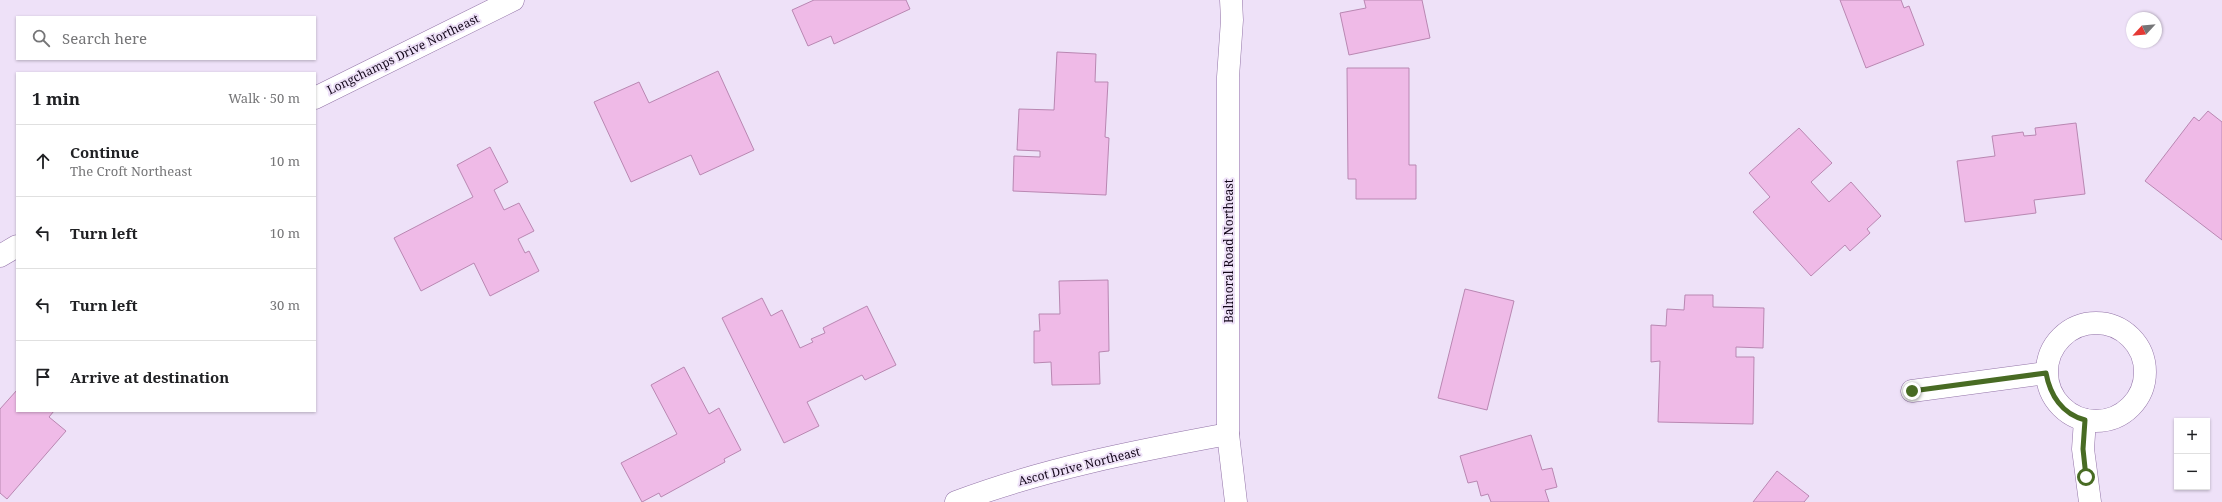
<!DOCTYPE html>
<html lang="en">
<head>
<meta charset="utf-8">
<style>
  body { margin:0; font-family:"Noto Serif",serif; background:#f6f6f6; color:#202124 }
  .controls { position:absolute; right:12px; bottom:12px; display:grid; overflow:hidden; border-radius:0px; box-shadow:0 1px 3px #0004 }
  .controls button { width:36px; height:36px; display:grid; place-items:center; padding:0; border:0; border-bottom:1px solid #e0e0e0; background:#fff; color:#202124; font:20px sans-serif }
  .compass { position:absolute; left:2126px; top:12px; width:36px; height:36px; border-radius:50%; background:#fff; box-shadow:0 1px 3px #0004; rotate:244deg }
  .stop { position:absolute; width:12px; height:12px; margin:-9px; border:3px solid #486b23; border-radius:50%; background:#fff }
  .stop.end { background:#486b23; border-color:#fff; box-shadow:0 1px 4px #0008 }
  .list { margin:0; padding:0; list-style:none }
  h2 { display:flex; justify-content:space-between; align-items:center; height:52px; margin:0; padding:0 16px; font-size:17px }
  h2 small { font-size:13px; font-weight:400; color:#757577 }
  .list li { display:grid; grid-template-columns:26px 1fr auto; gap:12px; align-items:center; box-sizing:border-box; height:72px; padding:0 16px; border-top:1px solid #e0e0e0 }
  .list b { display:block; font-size:15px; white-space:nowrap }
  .list p { margin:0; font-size:13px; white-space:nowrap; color:#757577 }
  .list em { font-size:13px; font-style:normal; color:#757577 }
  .icon { flex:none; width:22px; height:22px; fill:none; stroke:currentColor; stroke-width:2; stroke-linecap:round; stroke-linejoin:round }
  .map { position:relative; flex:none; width:2222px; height:502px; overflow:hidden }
  .search { position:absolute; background:#fff; box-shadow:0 1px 3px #0004; left:16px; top:16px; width:300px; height:44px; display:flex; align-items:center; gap:10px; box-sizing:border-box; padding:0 14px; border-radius:0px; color:#757577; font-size:15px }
  .panel { position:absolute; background:#fff; box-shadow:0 1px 3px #0004; left:16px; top:72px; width:300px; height:340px; border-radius:0px }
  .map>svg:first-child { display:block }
  .building { fill:#efbae7; stroke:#b987b2 }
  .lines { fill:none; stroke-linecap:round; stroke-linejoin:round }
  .street-casing { stroke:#9273a7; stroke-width:23 }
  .street { stroke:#fff; stroke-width:22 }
  .route { stroke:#486b23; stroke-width:5 }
  .labels { text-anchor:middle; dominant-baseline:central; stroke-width:4; stroke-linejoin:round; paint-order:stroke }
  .street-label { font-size:12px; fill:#120619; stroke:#eee1f8 }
</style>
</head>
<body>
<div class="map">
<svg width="2222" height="502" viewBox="0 0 2222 502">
  <rect width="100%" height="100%" fill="#eee1f8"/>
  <g class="building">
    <polygon points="814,0 906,0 910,9 834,44 831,36 808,46 792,10"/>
    <polygon points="1364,0 1422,0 1430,38 1349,55 1340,13 1366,8"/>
    <polygon points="1840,0 1901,0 1904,8 1909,6 1924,45 1866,68"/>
    <polygon points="1057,52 1096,54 1095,82 1108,82 1105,137 1109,138 1106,195 1013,191 1014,156 1040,157 1040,151 1017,150 1019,109 1054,110"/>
    <polygon points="1347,68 1409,68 1409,165 1416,165 1416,199 1356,199 1356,179 1348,179"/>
    <polygon points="718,71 754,150 700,175 691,155 631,182 594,102 639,82 649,103"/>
    <polygon points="2208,111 2222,122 2222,240 2145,181 2194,117 2199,121"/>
    <polygon points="2076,123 2085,194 2034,200 2036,213 1965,222 1957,161 1995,156 1992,136 2023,132 2024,136 2036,135 2035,128"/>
    <polygon points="1799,128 1832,163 1811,182 1829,202 1851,182 1881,216 1867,229 1870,233 1850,251 1845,245 1811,276 1753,212 1770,197 1749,173"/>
    <polygon points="490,147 508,182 494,190 504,210 519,203 534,231 518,239 525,253 529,251 539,271 490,296 474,263 421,291 394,238 473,197 457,165"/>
    <polygon points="1108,280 1109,351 1099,352 1100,384 1052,385 1051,362 1034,363 1034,331 1040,331 1039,314 1060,314 1059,281"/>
    <polygon points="1465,289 1514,301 1487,410 1438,398"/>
    <polygon points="1685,295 1713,295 1713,307 1764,308 1763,348 1736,347 1736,357 1754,357 1753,424 1658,422 1660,361 1651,362 1651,325 1666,326 1667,309 1684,310"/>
    <polygon points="762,298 771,316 782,310 800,348 813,342 811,339 825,333 823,328 867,306 896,365 865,380 862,375 807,402 819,426 784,443 722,318"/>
    <polygon points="684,367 709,414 719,408 741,450 724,459 725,462 661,497 659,493 642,502 621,463 677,434 651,385"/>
    <polygon points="17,390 17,411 54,411 49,417 66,431 7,499 0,493 0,409"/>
    <polygon points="1531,435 1542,470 1552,468 1557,487 1545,490 1549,502 1491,502 1488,494 1481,496 1477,481 1468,483 1460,456"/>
    <polygon points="1777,471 1809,496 1804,502 1753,502"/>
  </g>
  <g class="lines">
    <defs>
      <g id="street">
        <polyline points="1231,0 1232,20 1228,77 1228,434 1236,502"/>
        <polyline points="315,98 513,0"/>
        <polyline points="0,256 17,246"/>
        <circle cx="2096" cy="372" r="49"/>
        <polyline points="1912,391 2046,373"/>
        <polyline points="2085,420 2083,449 2090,502"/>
        <path d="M956 502C1043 469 1136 451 1228 434"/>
      </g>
    </defs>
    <use href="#street" class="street-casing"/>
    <use href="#street" class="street"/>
  </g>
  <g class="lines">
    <path class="route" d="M1912 391 2046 373C2050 395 2062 414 2085 420L2083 449 2086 477"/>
  </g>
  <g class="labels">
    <g class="street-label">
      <text transform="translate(403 54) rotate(-26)">Longchamps Drive Northeast</text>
      <text transform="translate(1228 251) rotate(-90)">Balmoral Road Northeast</text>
      <text transform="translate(1079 466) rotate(-14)">Ascot Drive Northeast</text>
    </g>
  </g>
</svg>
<div class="controls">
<button>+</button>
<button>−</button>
</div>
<svg class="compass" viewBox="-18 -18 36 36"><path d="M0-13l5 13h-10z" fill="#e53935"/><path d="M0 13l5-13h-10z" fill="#757577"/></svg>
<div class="stop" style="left:2086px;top:477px"></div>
<div class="stop end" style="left:1912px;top:391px"></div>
<div class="search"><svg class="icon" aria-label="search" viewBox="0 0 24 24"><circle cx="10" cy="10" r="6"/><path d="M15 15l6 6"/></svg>Search here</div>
<section class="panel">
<h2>1 min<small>Walk · 50 m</small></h2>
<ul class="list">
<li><svg class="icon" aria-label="ahead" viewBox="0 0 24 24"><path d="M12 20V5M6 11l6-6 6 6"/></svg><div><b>Continue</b><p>The Croft Northeast</p></div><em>10 m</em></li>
<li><svg class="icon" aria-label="left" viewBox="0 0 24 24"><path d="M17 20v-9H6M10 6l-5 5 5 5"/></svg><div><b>Turn left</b></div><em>10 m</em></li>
<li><svg class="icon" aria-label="left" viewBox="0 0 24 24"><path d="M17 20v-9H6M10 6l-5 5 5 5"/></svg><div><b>Turn left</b></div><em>30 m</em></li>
<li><svg class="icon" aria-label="arrive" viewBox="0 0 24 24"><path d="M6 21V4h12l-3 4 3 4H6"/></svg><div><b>Arrive at destination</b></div></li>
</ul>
</section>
</div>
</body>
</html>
